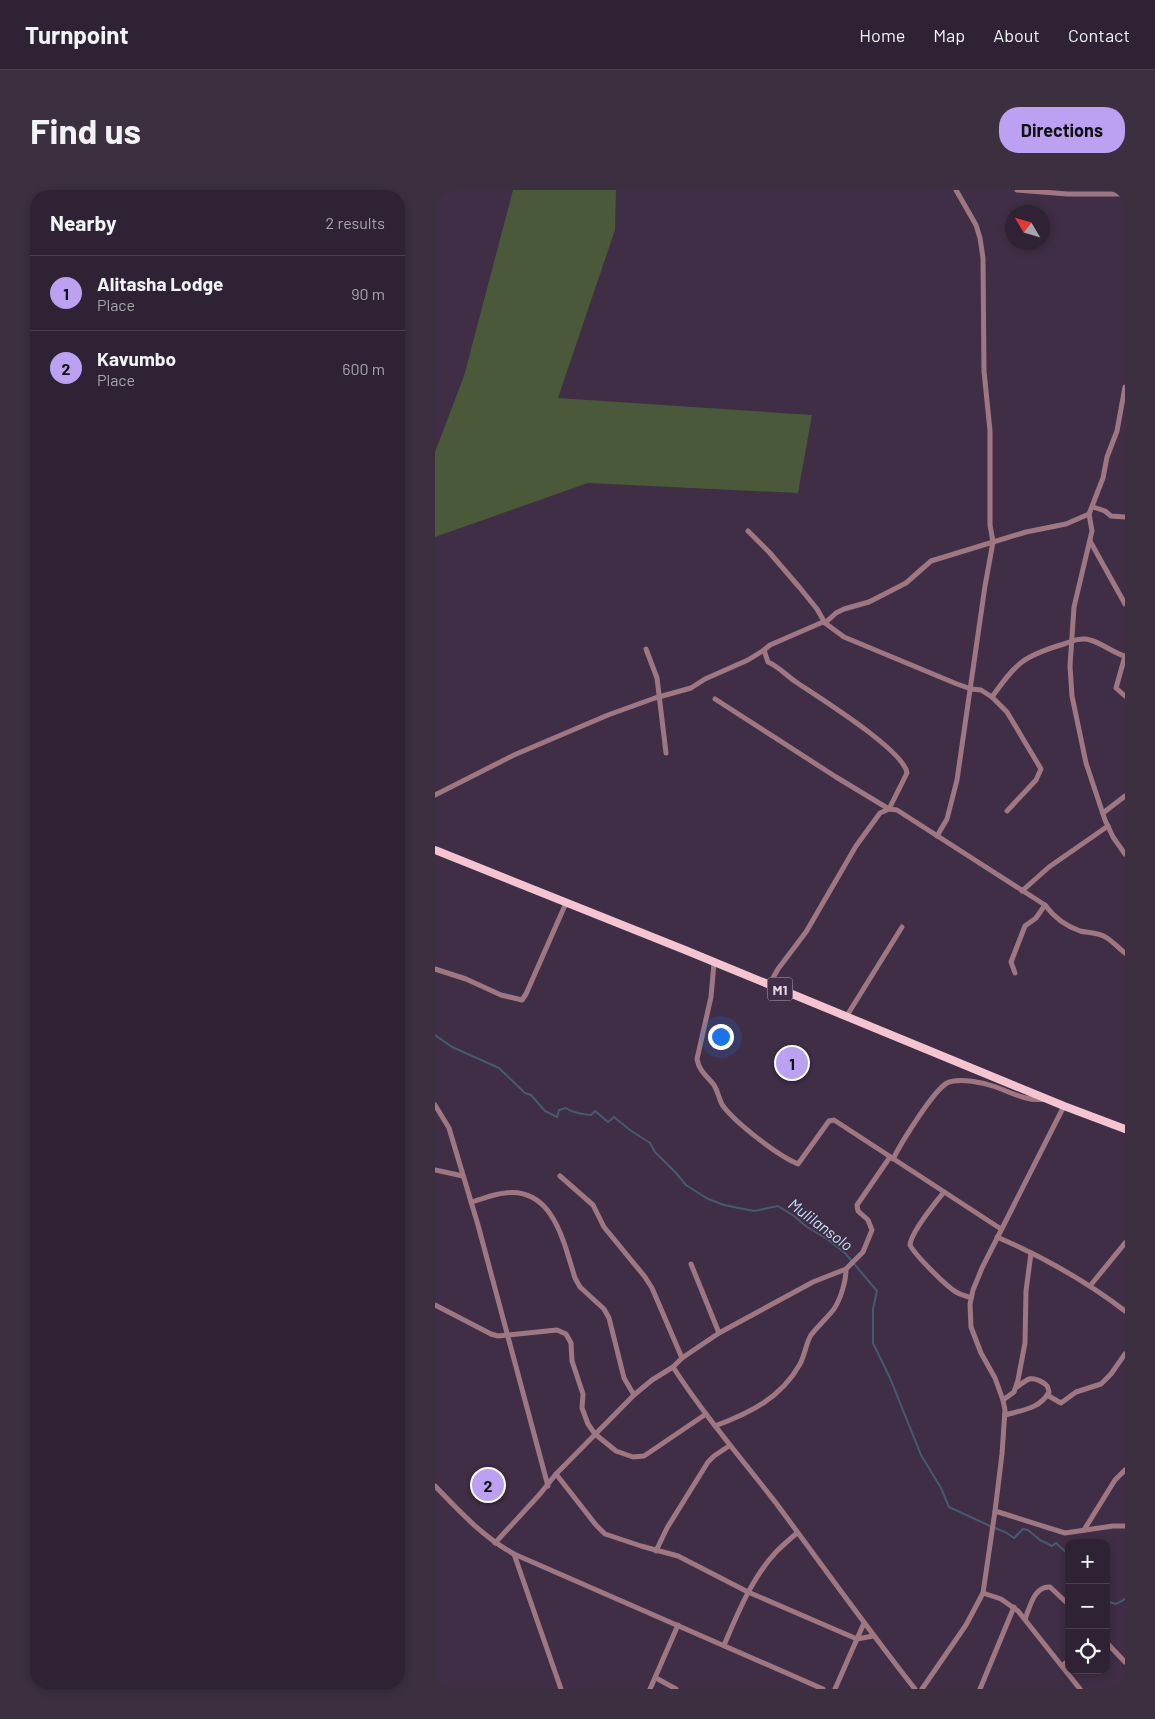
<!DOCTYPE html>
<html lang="en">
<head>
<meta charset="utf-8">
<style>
  body { margin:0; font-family:Barlow,sans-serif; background:#3b2f40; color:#f1f3f6 }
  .controls { position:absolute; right:15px; bottom:15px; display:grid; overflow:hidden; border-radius:10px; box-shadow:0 2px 8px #0003 }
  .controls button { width:45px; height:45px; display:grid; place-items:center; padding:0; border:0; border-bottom:1px solid #4a3f4f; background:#2f2234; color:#f1f3f6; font:25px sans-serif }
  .compass { position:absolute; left:570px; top:15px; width:45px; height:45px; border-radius:50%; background:#2f2234; box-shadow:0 2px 8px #0003; rotate:308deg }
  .you { position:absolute; left:285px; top:846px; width:18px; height:18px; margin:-12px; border:4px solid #fff; border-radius:50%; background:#1a73e8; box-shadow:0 0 0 8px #1a73e833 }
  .badge { display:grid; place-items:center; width:32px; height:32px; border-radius:50%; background:#bca0f2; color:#111; font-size:16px; font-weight:700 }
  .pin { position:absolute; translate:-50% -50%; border:2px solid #fff; box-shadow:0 1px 5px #0006 }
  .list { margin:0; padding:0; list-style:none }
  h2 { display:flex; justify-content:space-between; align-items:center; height:65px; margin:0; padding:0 20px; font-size:21px }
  h2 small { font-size:16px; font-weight:400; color:#a7a4ac }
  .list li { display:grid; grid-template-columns:32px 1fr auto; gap:15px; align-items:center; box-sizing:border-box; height:75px; padding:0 20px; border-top:1px solid #4a3f4f }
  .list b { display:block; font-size:19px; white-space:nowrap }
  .list p { margin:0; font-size:16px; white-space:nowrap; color:#a7a4ac }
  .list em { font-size:16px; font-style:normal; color:#a7a4ac }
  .icon { flex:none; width:28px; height:28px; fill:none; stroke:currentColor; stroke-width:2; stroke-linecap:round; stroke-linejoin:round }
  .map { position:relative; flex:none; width:690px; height:1499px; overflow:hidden; border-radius:20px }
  header { display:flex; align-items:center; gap:30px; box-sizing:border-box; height:70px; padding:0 25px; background:#2f2234; border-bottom:1px solid #4a3f4f }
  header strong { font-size:24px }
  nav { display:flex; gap:28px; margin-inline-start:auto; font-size:18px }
  .intro { display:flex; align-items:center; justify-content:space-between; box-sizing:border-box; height:120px; padding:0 30px }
  h1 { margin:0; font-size:35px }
  .button { padding:12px 22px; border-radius:20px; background:#bca0f2; color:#111; font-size:18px; font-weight:700 }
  main { display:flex; gap:30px; padding:0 30px }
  aside { flex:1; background:#2f2234; border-radius:20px; box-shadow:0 2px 8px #0003 }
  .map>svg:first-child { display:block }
  .green { fill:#4a593a }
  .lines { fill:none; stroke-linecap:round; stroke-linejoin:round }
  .stream { stroke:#475a6f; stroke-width:2 }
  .minor { stroke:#9f7783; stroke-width:5 }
  .primary { stroke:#f5c4d1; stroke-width:8 }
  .labels { text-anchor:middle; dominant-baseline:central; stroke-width:4; stroke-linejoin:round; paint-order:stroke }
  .shield { fill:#3f2e45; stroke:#b2a5b6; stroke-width:1 }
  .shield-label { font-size:14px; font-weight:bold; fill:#e3d8e7 }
  .water-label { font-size:16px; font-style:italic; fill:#c1e2fe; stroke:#3f2e45 }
</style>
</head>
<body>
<header>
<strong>Turnpoint</strong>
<nav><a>Home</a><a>Map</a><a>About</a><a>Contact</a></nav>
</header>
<div class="intro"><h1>Find us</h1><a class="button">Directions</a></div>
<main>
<aside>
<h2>Nearby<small>2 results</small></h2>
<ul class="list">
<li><span class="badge">1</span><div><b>Alitasha Lodge</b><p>Place</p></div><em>90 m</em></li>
<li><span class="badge">2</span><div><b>Kavumbo</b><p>Place</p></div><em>600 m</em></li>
</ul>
</aside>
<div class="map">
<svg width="690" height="1499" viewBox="0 0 690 1499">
  <rect width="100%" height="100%" fill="#3f2e45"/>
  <polygon class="green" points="78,0 181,0 180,40 123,208 377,225 363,303 153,293 0,347 0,262 29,186"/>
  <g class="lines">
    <g class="stream">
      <path d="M0 845 17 857 64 878 90 903 96 905 110 921 122 927 124 920 131 918C138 923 147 924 156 925L160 921 173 932 179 927 195 940 215 953 220 962 241 983 251 995 273 1009 289 1015 319 1021 343 1016 359 1026 372 1037 392 1049 410 1063 442 1101 438 1119V1153L455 1188 486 1265 506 1298 514 1317 555 1336"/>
      <polyline points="560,1338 570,1342 579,1348 588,1339 593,1340 605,1350 617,1356 621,1353 634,1365"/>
      <polyline points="671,1411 681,1414 690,1409"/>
    </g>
    <g class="minor">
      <polyline points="582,0 632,4 690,4"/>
      <polyline points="690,197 682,241 672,267 668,288 654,324 657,341 639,417 635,476 637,506 651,573 670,630 678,647 690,664"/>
      <polyline points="658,317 670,321 676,326 690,327"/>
      <polyline points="313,341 334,362 365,398 382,419 390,433 409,447 522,494 536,499 546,500 557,507 572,522 606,579 601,590 572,621"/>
      <polyline points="655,351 690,414"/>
      <polyline points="211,459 222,488 231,563"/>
      <polyline points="690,466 681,498 690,506"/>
      <path d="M557 507C581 473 588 466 629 454 637 451 647 447 655 450 667 453 678 463 690 466"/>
      <path d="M280 509 401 587 454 619 462 620 610 715C618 726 631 736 645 741 654 743 663 742 672 748 678 752 684 758 690 763"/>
      <polyline points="0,605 79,565 173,525 220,508 256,498 270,489 313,470 329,460"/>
      <polyline points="668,623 690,606"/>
      <polyline points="502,646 512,629 522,590 550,396 558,352 555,335 555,241 549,181 548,68 545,48 541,35 521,0"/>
      <polyline points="587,701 614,677 673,636"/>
      <path d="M279 773 276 807 262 869C264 881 272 886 279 895 283 901 284 910 288 916 302 934 342 965 363 974L394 931 399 930 566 1039"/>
      <polyline points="0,779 31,789 66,805 87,810 91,804 131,713"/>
      <polyline points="580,783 576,772 590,736 601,728 610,715"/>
      <path d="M334 795 343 779 371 742 421 656 445 623 454 619 472 583C469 560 383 507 361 492 352 486 343 476 333 472L329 460 335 455 388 432 390 433 401 423 409 419 434 412 471 393 496 371 591 342 631 334 654 324"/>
      <polyline points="411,827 467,737"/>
      <polyline points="0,915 14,938 43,1035 113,1296"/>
      <path d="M458 969C466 953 498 901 512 893 524 887 550 893 561 897 577 903 593 912 610 909"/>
      <polyline points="0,980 28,986"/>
      <polyline points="125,986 158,1015 169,1037 210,1087 217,1098 247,1168"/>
      <path d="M509 1002C500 1013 476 1042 475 1055 480 1065 511 1096 521 1102 526 1105 531 1106 536 1108"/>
      <path d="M36 1012C47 1009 59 1004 70 1003 119 997 129 1054 140 1088L145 1097 169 1119 174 1128 189 1188 199 1205"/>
      <path d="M562 1047C608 1067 651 1091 690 1121"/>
      <polyline points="256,1074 284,1143"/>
      <polyline points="655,1096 690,1053"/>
      <polyline points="0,1115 56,1144 63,1146 122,1140 131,1144 136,1153 137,1171 148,1204 147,1218 153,1234 160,1244 181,1261 198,1267 209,1266 271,1224"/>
      <path d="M238 1177C269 1225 306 1268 341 1313 387 1375 432 1438 480 1499"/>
      <polyline points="612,1205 626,1213 641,1202 666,1194 676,1184 690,1164"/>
      <polyline points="568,1210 579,1202 583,1190 590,1153 591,1101 596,1063"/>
      <path d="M570 1225C587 1220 605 1219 614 1202 613 1196 612 1195 607 1192 595 1185 592 1190 582 1197"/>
      <path d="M280 1236C315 1223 346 1208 365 1174 370 1165 371 1153 376 1145 383 1136 392 1128 399 1119 406 1108 411 1091 411 1079"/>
      <polyline points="121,1284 161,1335 170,1344 206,1356 243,1366 313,1402 422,1449 438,1446"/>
      <path d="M0 1296C24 1321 48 1347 79 1364L388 1499"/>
      <polyline points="560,1321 630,1343 678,1336 690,1336"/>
      <polyline points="649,1340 680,1290 690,1280"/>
      <polyline points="60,1353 105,1304 121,1284 199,1205 217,1190 238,1177 247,1168 284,1143 378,1092 411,1079 428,1062 437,1040 433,1030 423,1021 422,1015 455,967"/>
      <polyline points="221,1361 232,1338 273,1272 279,1266 294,1256"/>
      <polyline points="79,1364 126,1499"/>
      <polyline points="548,1403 566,1409 583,1421 645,1499"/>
      <path d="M590 1429C595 1417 599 1396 615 1397L634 1415"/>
      <polyline points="671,1452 690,1472"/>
      <path d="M289 1455C303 1423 317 1387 342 1361 348 1355 355 1349 362 1343"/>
      <polyline points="627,1476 634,1470"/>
      <polyline points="221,1488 241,1499"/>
      <polyline points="215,1499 243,1435"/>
      <polyline points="400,1499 429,1433"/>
      <polyline points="487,1499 531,1435 548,1403 560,1321 567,1264 570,1220 568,1210 560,1188 546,1163 536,1137 535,1114 538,1100 547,1078 629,916"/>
      <polyline points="545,1499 579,1417"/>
    </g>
    <polyline class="primary" points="0,660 250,760 629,916 690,939"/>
  </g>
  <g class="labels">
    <rect class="shield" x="332.5" y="787.5" width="25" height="23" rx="4"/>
    <g class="shield-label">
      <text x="345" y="799">M1</text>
    </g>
    <g class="water-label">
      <text transform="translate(386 1034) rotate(37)">Mulilansolo</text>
    </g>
  </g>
</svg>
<div class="controls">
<button>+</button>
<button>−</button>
<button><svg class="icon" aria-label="locate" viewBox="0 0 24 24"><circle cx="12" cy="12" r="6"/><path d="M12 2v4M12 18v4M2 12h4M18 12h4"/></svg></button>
</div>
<svg class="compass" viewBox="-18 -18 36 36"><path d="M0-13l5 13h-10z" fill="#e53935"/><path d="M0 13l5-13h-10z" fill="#a7a4ac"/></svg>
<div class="you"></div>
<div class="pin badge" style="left:357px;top:873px">1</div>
<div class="pin badge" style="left:53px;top:1295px">2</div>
</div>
</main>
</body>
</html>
